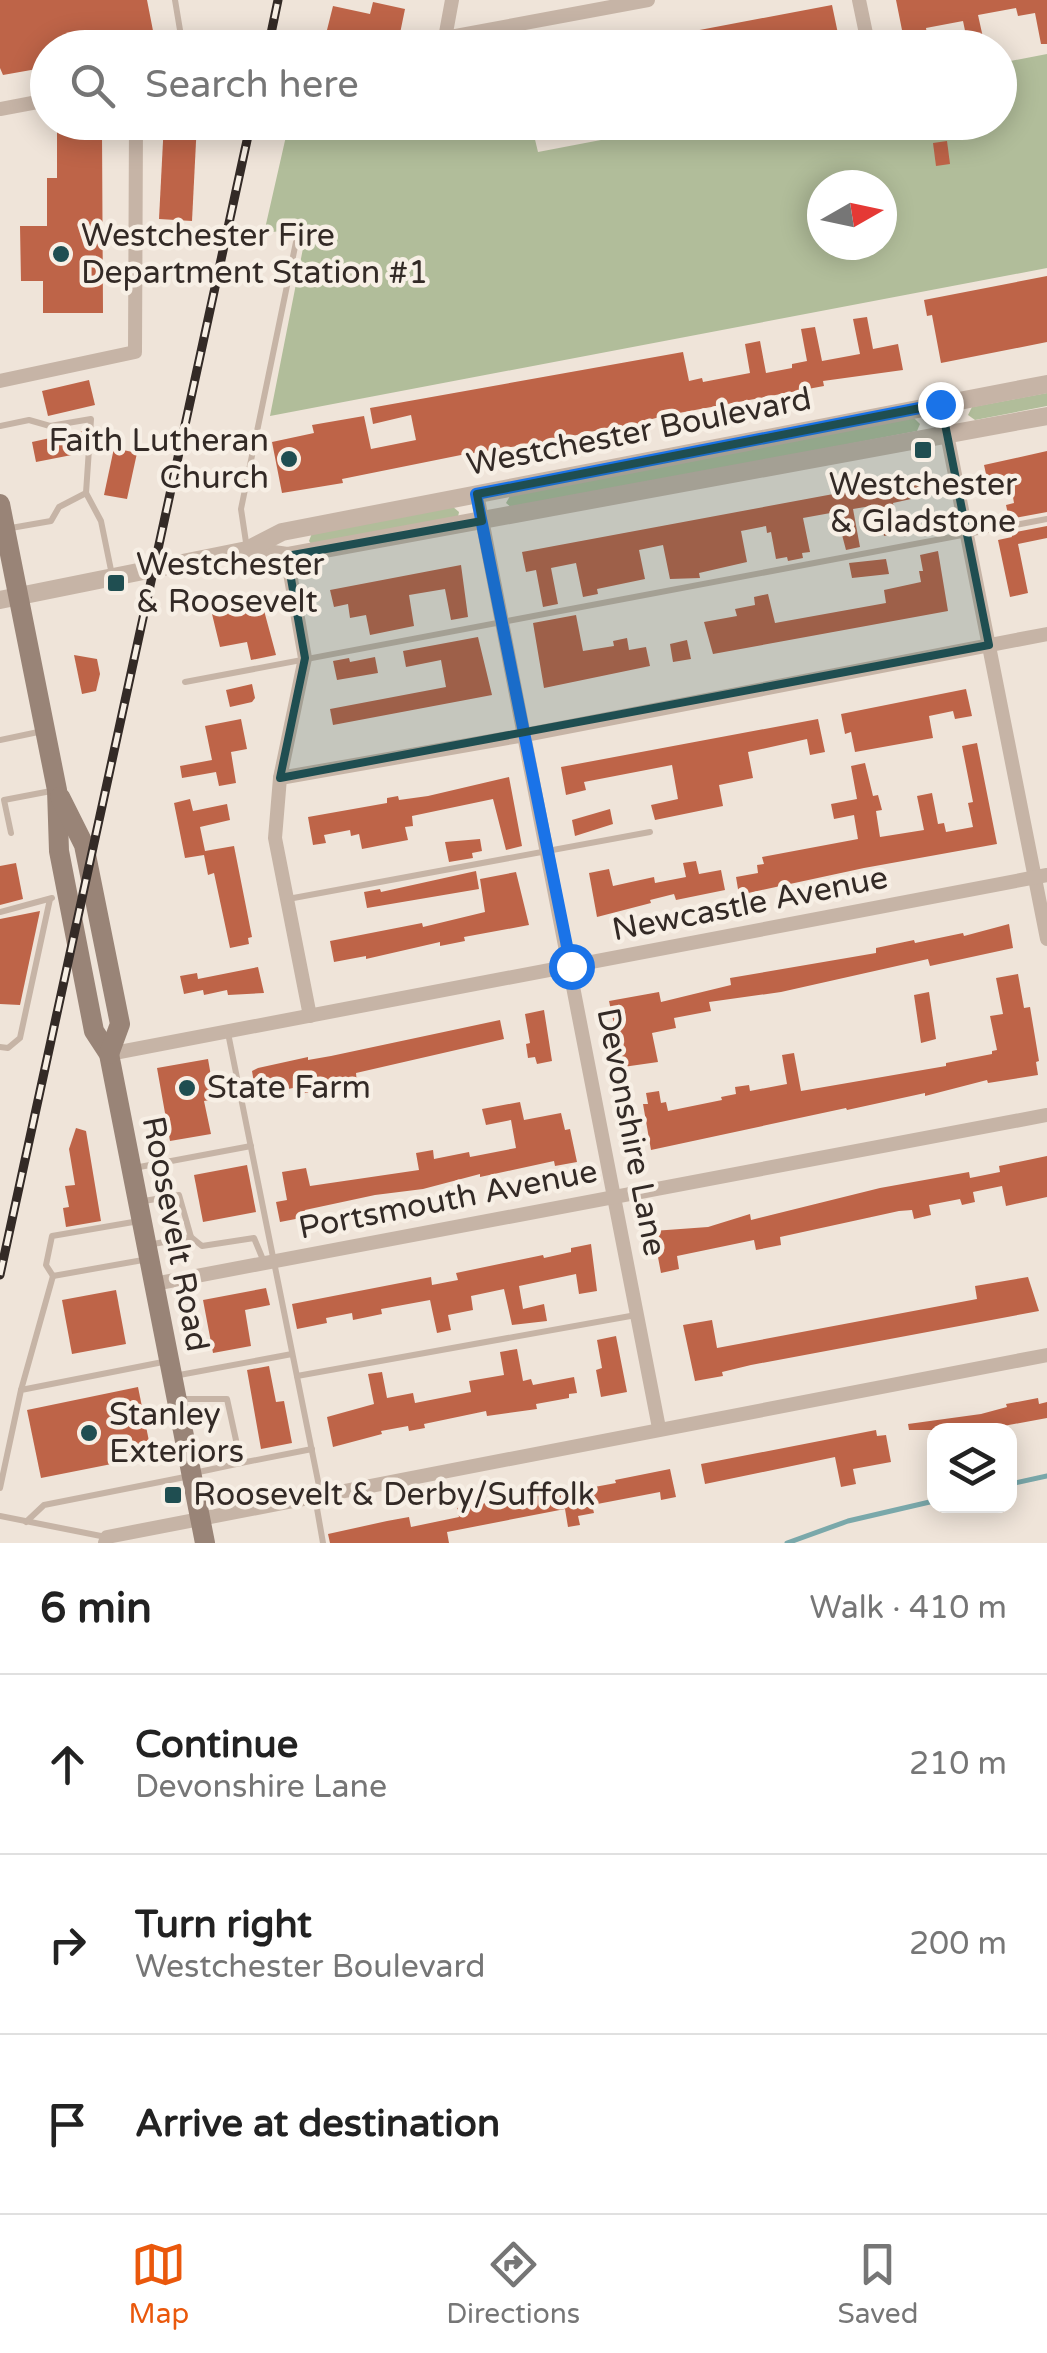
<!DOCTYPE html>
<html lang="en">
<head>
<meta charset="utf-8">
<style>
  body { margin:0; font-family:"Varela Round",sans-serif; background:#f2f2f2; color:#222 }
  .controls { position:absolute; right:30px; bottom:30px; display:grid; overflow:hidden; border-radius:20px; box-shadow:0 5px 25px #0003 }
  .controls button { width:90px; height:90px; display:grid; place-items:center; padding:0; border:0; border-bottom:2px solid #e0e0e0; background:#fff; color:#222; font:50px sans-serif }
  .compass { position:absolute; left:807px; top:170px; width:90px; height:90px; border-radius:50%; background:#fff; box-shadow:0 5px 25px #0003; rotate:81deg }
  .stop { position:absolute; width:30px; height:30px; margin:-22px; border:8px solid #1a73e8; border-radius:50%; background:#fff }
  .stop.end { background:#1a73e8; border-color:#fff; box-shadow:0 2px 10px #0008 }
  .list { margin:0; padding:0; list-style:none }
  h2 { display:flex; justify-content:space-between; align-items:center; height:130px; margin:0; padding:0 40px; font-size:42px }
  h2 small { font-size:32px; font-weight:400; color:#767676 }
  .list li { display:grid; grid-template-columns:65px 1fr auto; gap:30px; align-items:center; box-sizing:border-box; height:180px; padding:0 40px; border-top:2px solid #e0e0e0 }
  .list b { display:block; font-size:38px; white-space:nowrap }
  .list p { margin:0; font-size:32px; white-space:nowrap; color:#767676 }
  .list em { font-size:32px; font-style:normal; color:#767676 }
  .icon { flex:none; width:55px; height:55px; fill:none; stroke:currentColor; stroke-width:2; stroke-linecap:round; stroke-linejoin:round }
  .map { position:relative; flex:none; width:1047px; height:1543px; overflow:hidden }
  .search { position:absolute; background:#fff; box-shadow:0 5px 25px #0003; left:30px; right:30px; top:30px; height:110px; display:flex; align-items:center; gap:25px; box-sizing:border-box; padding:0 35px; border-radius:55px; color:#767676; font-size:38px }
  .sheet { height:670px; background:#fff }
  nav { display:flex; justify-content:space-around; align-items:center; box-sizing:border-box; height:140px; border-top:2px solid #e0e0e0; background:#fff; font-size:28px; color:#767676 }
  nav a { display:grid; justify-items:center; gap:5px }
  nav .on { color:#ea580c }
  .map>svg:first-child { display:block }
  .green { fill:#b1bd9a; fill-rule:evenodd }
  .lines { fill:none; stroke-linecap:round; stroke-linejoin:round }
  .stream { stroke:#7aa8aa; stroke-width:5 }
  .building { fill:#be6448 }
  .service { stroke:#c6b4a6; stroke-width:6 }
  .minor { stroke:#c6b4a6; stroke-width:14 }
  .tertiary { stroke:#c6b4a6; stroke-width:18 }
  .secondary { stroke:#998477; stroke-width:20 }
  .rail-casing { stroke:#332a26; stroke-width:9 }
  .rail { stroke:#f7efe5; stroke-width:5; stroke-dasharray:15; stroke-linecap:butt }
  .route { stroke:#1a73e8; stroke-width:12 }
  .marked { fill:#1f4e51; fill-opacity:0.2; stroke:#1f4e51; stroke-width:8; stroke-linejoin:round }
  .poi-dot { fill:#1f4e51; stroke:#f7efe5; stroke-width:4 }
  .labels { text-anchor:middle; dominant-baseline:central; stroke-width:9; stroke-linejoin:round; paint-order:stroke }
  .poi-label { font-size:32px; fill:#332a26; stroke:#f7efe5; text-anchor:start }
  .street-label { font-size:32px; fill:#332a26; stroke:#f7efe5 }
</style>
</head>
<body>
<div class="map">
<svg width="1047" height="1543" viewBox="0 0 1047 1543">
  <rect width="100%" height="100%" fill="#efe4d9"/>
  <g class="green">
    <path d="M1047 54V268L270 416 307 228 264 233 289 123H531L538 152 690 123 1000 122V63ZM822 185H882V245H822Z"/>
    <polygon points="1047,393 1047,406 975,420 968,415 972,407"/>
    <polygon points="914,418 920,424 917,431 512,508 506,503 510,496"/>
    <polygon points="452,506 459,512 458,517 312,545 309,541 312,533"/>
  </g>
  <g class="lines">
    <g class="stream">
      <polyline points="1010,1484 1047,1476"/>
      <polyline points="787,1543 848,1521 934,1501"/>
    </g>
  </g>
  <g class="building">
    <polygon points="0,0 147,0 156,46 48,48 48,67 3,75 0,68"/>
    <polygon points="896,0 1047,0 1047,44 1041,44 1035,13 1018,16 1016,8 978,15 984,42 968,45 963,21 926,28 928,41 905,45"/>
    <polygon points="373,2 405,9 397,48 348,48 324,42 333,6 370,14"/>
    <polygon points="832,5 841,48 670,48 668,36"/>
    <polygon points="164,122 197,122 192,221 159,219"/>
    <polygon points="57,132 102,132 103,313 43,313 43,281 21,281 20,226 47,226 47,178 57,178"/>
    <polygon points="947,141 950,164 936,166 933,143"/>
    <polygon points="1047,276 1047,342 941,363 932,315 927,316 924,300"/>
    <polygon points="867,317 873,349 898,344 903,370 823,381 824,386 668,415 640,422 640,425 622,428 621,425 550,441 461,455 342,479 343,483 282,493 272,442 314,433 312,425 364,416 371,449 416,440 411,415 373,424 370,408 683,352 689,381 702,378 703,382 750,373 745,344 760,341 766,373 792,368 792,364 807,361 801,329 815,327 822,361 860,354 853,319"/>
    <polygon points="89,380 95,405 48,416 42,391"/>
    <polygon points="82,431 82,453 36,462 32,442"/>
    <polygon points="114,448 137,453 127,499 104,495"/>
    <polygon points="1047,451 1047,512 1009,519 1006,505 1014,503 1010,479 988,483 984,465"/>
    <polygon points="925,477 929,495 893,503 898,533 884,536 877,505 853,509 860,547 846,550 836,512 803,518 810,552 802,553 803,558 788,561 787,557 776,559 771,532 767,533 766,526 741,531 747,562 699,573 700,578 670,579 663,545 639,550 645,579 597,589 598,594 583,597 576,563 551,568 558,604 543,607 536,570 526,572 522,552"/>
    <polygon points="1047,526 1047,538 1018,544 1028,593 1010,597 998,540 1012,537 1011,533"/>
    <polygon points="938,551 948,611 713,654 704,622 737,616 735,609 755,605 754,597 768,594 775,623 886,603 884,590 921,582 919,571 923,571 920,555"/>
    <polygon points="886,559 889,574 852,578 849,563"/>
    <polygon points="461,565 468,617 451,620 445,589 409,595 414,626 370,635 366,615 350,618 348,604 334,607 330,590"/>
    <polygon points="262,603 276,655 251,660 247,642 220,647 212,614"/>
    <polygon points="576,615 583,651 614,646 613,641 627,638 629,650 646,647 650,666 544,688 533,623"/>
    <polygon points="478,637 492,695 333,725 330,709 446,687 441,660 406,667 403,651"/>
    <polygon points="687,640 691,659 673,662 670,644"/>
    <polygon points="74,655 97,659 100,674 96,691 82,694"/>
    <polygon points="375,657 378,673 337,680 333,661 349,658 350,662"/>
    <polygon points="252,684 255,698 252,702 230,707 226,690"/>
    <polygon points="966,689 972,716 955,719 953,711 929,716 933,738 855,752 851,732 845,734 841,714"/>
    <polygon points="241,719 247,749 231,752 236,783 219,786 216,772 182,778 180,766 212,760 205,726"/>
    <polygon points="818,719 825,752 810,755 807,739 748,752 753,778 719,785 723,806 655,820 651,805 678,799 672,765 584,782 586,790 566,795 561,767"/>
    <polygon points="977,743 997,844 864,868 739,895 736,877 758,873 757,865 764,864 762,857 858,839 854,815 834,819 831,804 857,799 851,766 865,763 873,796 878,795 882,810 876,811 880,837 924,830 917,796 932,793 938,824 944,823 946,832 973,827 968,803 973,802 962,746"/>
    <polygon points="509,777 522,846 506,850 493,799 412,816 413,826 405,827 408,840 362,849 359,834 351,836 350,830 324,835 326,843 313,845 308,817 387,803 387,798 398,796 399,800 428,796"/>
    <polygon points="190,799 193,811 227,804 230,820 200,827 205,851 234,846 252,937 248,938 249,944 230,948 214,873 208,875 204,855 185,858 174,803"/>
    <polygon points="610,809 613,824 575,836 572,820"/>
    <polygon points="480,839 482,851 472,853 473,858 449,862 445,842"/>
    <polygon points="696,861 699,874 721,870 725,890 676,900 674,894 650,900 651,903 597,917 589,873 609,869 613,886 654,877 655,883 686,877 683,863"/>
    <polygon points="16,863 23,899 0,905 0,866"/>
    <polygon points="476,871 479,889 367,908 364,892 380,889 381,892"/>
    <polygon points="516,872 529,925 464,937 465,941 440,946 440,942 366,959 366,956 334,962 330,941 422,923 423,927 485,912 480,879"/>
    <polygon points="40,911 20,1005 0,1004 0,919"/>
    <polygon points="1009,924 1013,948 930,966 928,959 781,992 709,1002 711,1011 674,1018 676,1028 652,1033 658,1062 623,1067 609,1001 659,992 661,1002 731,985 730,978 876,953 876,948 914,940 915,943 963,933 964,936"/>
    <polygon points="258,967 264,993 228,995 227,990 204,995 203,990 184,994 180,976 197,973 198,979"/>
    <polygon points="1018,974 1024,1008 1030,1007 1039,1061 1036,1062 1038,1075 988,1083 987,1080 925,1096 925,1093 847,1110 846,1108 651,1150 643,1104 648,1104 646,1093 659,1091 661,1103 666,1102 668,1111 722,1100 721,1097 736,1094 735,1087 749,1085 750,1091 787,1084 782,1055 794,1053 801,1091 946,1066 946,1063 992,1054 992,1051 997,1050 990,1016 1003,1014 996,978"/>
    <polygon points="929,992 936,1039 921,1043 914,995"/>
    <polygon points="544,1010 552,1061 537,1064 535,1057 528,1058 526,1044 530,1043 525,1014"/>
    <polygon points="500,1020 504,1039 356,1073 357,1084 294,1095 293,1088 256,1095 252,1071 258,1068 308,1057 308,1060 331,1056"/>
    <polygon points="208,1059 215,1099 204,1101 211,1134 170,1141 157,1068"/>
    <polygon points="520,1102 524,1120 561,1113 565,1130 570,1129 577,1162 555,1166 554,1161 480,1177 480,1174 423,1189 375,1195 305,1210 306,1217 280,1222 276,1202 287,1200 282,1172 306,1168 310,1186 419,1170 416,1153 433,1150 434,1159 469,1152 470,1157 516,1148 511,1120 486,1125 482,1109"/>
    <polygon points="76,1128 86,1131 101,1221 66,1227 63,1208 69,1207 65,1186 75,1185 69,1149"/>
    <polygon points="1047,1156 1047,1197 1006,1206 1002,1186 973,1192 975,1202 962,1205 960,1199 929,1205 931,1215 914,1219 912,1210 899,1211 780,1237 781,1245 756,1250 754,1240 677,1256 679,1269 661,1273 653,1231 708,1227 750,1214 751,1220 880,1188 969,1172 970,1178 1000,1172 999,1166"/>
    <polygon points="247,1165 256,1212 203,1222 194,1175"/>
    <polygon points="591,1244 597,1291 579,1294 576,1274 519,1286 523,1309 544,1304 547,1321 512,1325 504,1289 471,1296 473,1310 448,1315 451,1330 437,1333 430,1300 381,1309 382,1314 353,1320 352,1313 326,1318 327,1323 297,1329 292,1304 431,1277 432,1285 458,1280 456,1273 543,1255 544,1258 571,1252 571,1248"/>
    <polygon points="1028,1277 1039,1311 751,1365 722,1372 723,1376 695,1381 683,1325 712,1320 717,1348 977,1299 975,1286"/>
    <polygon points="266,1288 270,1305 245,1310 251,1346 213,1353 203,1300"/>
    <polygon points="116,1290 126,1344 72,1354 62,1300"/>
    <polygon points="616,1336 627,1392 601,1397 596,1370 602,1368 597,1340"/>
    <polygon points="517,1349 523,1381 531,1379 533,1385 574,1377 577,1393 569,1394 569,1398 536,1404 537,1409 487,1416 486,1411 424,1424 425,1428 409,1431 408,1426 381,1431 382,1434 333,1447 327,1417 374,1404 368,1374 382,1372 387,1398 413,1393 415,1403 471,1392 469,1381 504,1375 500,1352"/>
    <polygon points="269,1366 276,1402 284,1401 292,1443 261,1449 247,1370"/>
    <polygon points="138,1387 152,1456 41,1478 27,1410"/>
    <polygon points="1038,1398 1039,1404 1047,1402 1047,1418 982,1430 909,1430 908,1424 981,1414 1007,1407 1006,1404"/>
    <polygon points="876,1430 877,1436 886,1435 891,1462 853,1469 856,1484 841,1487 835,1457 705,1484 701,1464"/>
    <polygon points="670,1469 676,1497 661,1500 660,1492 592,1505 594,1513 578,1516 580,1525 568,1527 565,1509 447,1532 449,1543 330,1543 328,1534 387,1521 409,1517 411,1527 459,1517 457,1508 486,1503 487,1506 510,1501 510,1498 539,1493 539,1496 589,1485 589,1488 616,1483 615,1480"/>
  </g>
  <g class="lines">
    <g class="service">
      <polyline points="175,0 183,48"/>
      <polyline points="0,426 29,420 50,426 91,419 86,493 101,521 112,575"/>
      <polyline points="11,528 51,521 59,507 86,493"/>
      <polyline points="247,549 241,509 296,242"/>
      <polyline points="185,682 1047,519"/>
      <polyline points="0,740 43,731"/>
      <polyline points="11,833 4,800 51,791"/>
      <polyline points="288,899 650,832"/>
      <polyline points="0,912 52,898"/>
      <polyline points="228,1033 321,1496"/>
      <polyline points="0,1047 8,1048 20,1038 50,899"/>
      <polyline points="134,1168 251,1146"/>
      <polyline points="144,1201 179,1195 191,1237 202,1246 254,1238 264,1262"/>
      <polyline points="139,1221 52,1236 46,1265 53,1276 143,1260"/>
      <polyline points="148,1245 191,1237"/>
      <polyline points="174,1376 292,1354"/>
      <polyline points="297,1376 636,1315"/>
      <polyline points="21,1390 53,1276"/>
      <polyline points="178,1399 227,1399 241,1463 312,1449"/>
      <polyline points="194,1473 241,1463"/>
      <polyline points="0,1488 21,1390 163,1362"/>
      <polyline points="315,1497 323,1543"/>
      <polyline points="0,1516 106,1537"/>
      <polyline points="26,1522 44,1505 190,1476"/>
    </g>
    <g class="minor">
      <polyline points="452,0 445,38 648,0"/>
      <polyline points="859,0 869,48"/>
      <polyline points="0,109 48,100"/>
      <polyline points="0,381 135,352 136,122"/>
      <polyline points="941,404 1047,939"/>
      <polyline points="477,494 659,1428"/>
      <polyline points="287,556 305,658 280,778 275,838 310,1016"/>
      <polyline points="280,778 525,735 1047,634"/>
      <polyline points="109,1054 1047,875"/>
      <polyline points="154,1284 1047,1115"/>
      <polyline points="105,1543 107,1537 1047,1355"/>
    </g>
    <g class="tertiary">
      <polyline points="247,550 287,556 1047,416"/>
      <polyline points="0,600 247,550 282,532 1047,384"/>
    </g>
    <g class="secondary">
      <polyline points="0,504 57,790 59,851 94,1031 109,1054 205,1543"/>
      <polyline points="60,797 84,845 120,1024 109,1054"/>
    </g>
    <defs>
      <g id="rail">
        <polyline points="268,48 278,0"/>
        <polyline points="0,1275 251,122"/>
      </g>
    </defs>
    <use href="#rail" class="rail-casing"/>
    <use href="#rail" class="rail"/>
  </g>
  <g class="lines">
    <polyline class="route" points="571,966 476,494 940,404"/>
  </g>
  <path class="marked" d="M941 404 989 645 280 778 305 658 287 556 482 521 477 494Z"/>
  <g class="poi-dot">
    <circle cx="61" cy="254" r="10"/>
    <rect x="913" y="440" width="20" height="20" rx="5"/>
    <circle cx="289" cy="459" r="10"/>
    <rect x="106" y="573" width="20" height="20" rx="5"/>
    <circle cx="187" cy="1088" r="10"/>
    <circle cx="89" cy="1433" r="10"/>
    <rect x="163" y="1485" width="20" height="20" rx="5"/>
  </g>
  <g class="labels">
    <g class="poi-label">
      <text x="81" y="236">Westchester Fire<tspan x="81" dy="37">Department Station #1</tspan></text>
      <text x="269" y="441" text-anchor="end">Faith Lutheran<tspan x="269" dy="37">Church</tspan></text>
      <text x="923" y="485" text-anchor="middle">Westchester<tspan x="923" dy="37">&amp; Gladstone</tspan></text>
      <text x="136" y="565">Westchester<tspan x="136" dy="37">&amp; Roosevelt</tspan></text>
      <text x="207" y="1088">State Farm</text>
      <text x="109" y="1415">Stanley<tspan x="109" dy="37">Exteriors</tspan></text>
      <text x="193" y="1495">Roosevelt &amp; Derby/Suffolk</text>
    </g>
    <g class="street-label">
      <text transform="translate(639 432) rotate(-11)">Westchester Boulevard</text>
      <text transform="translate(750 904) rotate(-11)">Newcastle Avenue</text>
      <text transform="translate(631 1132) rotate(79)">Devonshire Lane</text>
      <text transform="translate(448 1200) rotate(-11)">Portsmouth Avenue</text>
      <text transform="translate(175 1234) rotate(79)">Roosevelt Road</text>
    </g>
  </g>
</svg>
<div class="controls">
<button><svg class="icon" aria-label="layers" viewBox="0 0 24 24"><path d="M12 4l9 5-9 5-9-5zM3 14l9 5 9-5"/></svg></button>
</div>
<svg class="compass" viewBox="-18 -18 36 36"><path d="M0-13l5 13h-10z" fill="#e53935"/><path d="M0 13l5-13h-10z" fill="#767676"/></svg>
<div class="stop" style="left:571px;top:966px"></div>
<div class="stop end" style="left:940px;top:404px"></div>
<div class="search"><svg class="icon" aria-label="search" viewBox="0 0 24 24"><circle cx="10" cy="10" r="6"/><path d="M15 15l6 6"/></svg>Search here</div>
</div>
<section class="sheet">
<h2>6 min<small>Walk · 410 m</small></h2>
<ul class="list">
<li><svg class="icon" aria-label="ahead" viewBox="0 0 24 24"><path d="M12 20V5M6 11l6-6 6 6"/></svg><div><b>Continue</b><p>Devonshire Lane</p></div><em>210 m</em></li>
<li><svg class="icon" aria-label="right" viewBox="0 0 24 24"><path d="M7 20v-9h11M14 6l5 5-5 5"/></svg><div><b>Turn right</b><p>Westchester Boulevard</p></div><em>200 m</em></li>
<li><svg class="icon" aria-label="arrive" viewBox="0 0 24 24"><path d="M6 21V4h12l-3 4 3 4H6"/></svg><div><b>Arrive at destination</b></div></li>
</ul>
</section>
<nav>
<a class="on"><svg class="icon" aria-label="map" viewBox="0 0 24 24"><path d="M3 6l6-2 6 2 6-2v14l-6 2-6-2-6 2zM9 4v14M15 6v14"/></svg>Map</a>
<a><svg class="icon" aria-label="directions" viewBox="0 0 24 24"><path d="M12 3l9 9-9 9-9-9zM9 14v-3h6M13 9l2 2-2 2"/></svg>Directions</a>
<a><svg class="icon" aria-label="saved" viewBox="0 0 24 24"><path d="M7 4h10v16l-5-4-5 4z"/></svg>Saved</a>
</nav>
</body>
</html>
